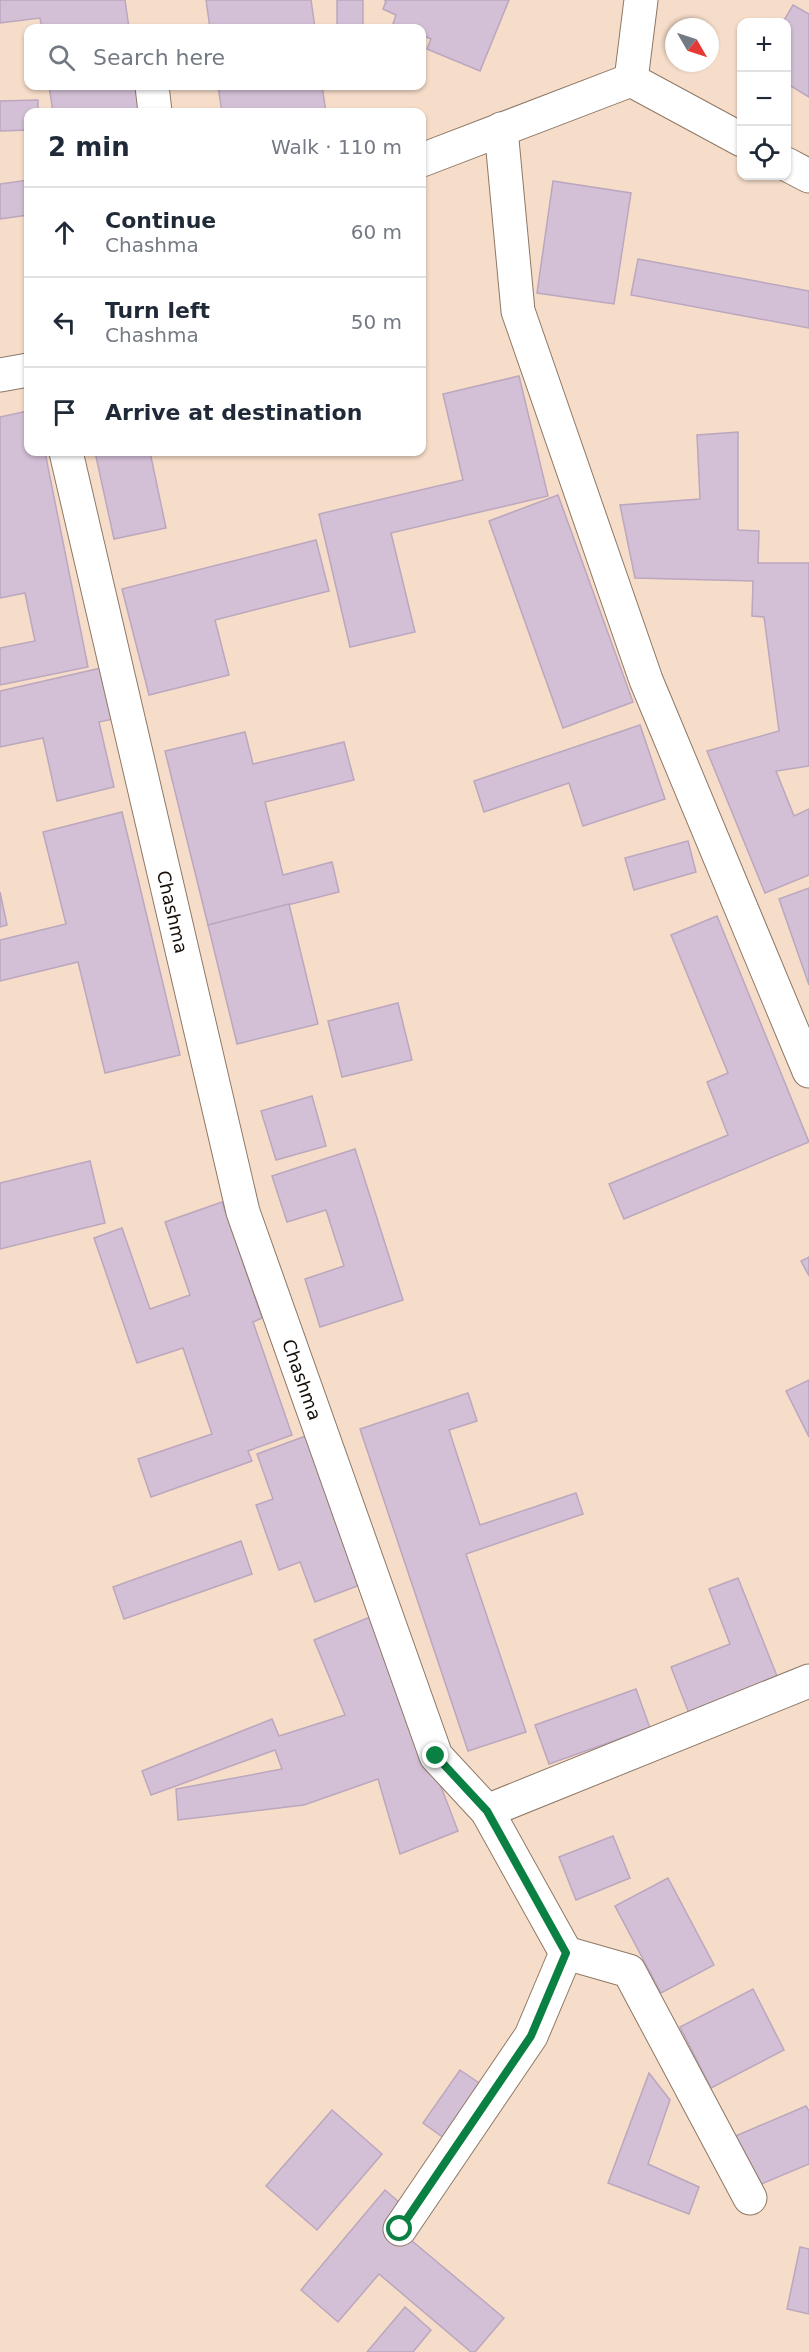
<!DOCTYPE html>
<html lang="en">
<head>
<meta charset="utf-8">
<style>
  body { margin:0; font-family:"DejaVu Sans",sans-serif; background:#f2f2f3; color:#1f2937 }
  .controls { position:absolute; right:18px; top:18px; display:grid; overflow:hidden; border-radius:12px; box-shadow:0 2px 4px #0004 }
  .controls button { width:54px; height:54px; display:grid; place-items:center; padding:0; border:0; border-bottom:2px solid #e0e1e3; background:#fff; color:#1f2937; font:30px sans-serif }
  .compass { position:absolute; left:665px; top:18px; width:54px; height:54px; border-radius:50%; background:#fff; box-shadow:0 2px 4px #0004; rotate:129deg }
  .stop { position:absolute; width:18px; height:18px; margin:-14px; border:4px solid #0b8043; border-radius:50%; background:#fff }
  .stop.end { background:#0b8043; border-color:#fff; box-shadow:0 2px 6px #0008 }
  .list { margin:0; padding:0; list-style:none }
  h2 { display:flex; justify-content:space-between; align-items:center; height:78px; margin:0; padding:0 24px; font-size:26px }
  h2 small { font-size:20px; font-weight:400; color:#747a83 }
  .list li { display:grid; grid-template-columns:39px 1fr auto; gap:18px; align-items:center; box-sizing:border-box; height:90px; padding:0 24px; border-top:2px solid #e0e1e3 }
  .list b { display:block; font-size:22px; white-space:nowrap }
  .list p { margin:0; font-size:20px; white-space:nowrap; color:#747a83 }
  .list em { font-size:20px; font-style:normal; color:#747a83 }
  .icon { flex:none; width:33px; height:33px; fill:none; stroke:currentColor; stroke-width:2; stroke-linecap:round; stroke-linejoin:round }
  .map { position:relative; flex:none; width:809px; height:2352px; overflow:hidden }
  .search { position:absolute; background:#fff; box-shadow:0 2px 4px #0004; left:24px; top:24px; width:402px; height:66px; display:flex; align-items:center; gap:15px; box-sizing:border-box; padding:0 21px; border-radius:12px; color:#747a83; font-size:22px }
  .panel { position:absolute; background:#fff; box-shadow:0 2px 4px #0004; left:24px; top:108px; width:402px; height:348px; border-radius:12px }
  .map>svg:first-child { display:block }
  .building { fill:#d3bfd6; stroke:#bba7be; stroke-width:1.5 }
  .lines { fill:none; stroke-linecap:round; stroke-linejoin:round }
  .minor-casing { stroke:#8e7866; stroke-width:35 }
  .minor { stroke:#fff; stroke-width:33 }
  .route { stroke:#0b8043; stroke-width:8 }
  .labels { text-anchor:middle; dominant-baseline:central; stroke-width:6; stroke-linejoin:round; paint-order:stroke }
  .street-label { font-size:18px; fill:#150d06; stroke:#f6ddc9 }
</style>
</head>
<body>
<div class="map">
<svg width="809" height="2352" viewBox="0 0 809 2352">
  <rect width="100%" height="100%" fill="#f6ddc9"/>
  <g class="building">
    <polygon points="0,0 125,0 129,28 42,28 40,18 0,23"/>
    <polygon points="206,0 311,0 315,28 210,28"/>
    <rect x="337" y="0" width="26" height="28"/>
    <polygon points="384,0 509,0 480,71 427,49 431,39 422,35 422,28 405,28 393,24 396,15 383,9 386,1"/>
    <polygon points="793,5 809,14 809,97 786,83 786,22 783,22"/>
    <polygon points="49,86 137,86 141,112 53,112"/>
    <polygon points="218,86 322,86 326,112 222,112"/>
    <polygon points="38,100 38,112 28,112 28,130 0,131 0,101"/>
    <polygon points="28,180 28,215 0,219 0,184"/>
    <polygon points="553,181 631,193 614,304 537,293"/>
    <polygon points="638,259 809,291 809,328 631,295"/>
    <polygon points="519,376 548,496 391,533 415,632 350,647 319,514 463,480 443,394"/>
    <polygon points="28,411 28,452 45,452 88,667 0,685 0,648 35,641 25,593 0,598 0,417"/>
    <polygon points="738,432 738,530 759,531 758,563 809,563 809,766 776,771 794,816 809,809 809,875 765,893 707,751 779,731 764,617 752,616 753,581 635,578 620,505 700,499 697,435"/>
    <polygon points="95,452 150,452 166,528 114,539"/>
    <polygon points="558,495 633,702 563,728 489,521"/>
    <polygon points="316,540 329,591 215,620 229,675 149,695 122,589"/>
    <polygon points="101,668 113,719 99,722 114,787 57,801 43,738 0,747 0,691"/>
    <polygon points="640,725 665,799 583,826 569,783 484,812 474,781"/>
    <polygon points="245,732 253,764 344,742 354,780 265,802 283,875 332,862 339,892 208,925 165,751"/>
    <polygon points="122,812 180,1055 105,1073 78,962 0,981 0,940 66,924 43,832"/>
    <polygon points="688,841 696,872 634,890 625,858"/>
    <polygon points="809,888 809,985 779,899"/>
    <polygon points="0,892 7,925 0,927"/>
    <polygon points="289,904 318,1024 237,1044 208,925"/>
    <polygon points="717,916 809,1142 624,1219 609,1184 728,1135 707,1082 728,1073 671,935"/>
    <polygon points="398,1003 412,1060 342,1077 328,1021"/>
    <polygon points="312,1096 326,1146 276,1160 261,1111"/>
    <polygon points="355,1149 403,1300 320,1327 305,1279 344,1266 326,1210 287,1222 272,1176"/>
    <polygon points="90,1161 105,1223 0,1249 0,1183"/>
    <polygon points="222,1202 262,1318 253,1322 292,1435 248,1451 252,1461 151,1497 138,1459 212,1434 183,1348 137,1363 94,1238 122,1228 150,1309 190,1295 165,1222"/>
    <polygon points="809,1257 809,1276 801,1261"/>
    <polygon points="809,1380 809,1437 786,1391"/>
    <polygon points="468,1393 477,1421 449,1430 480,1525 576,1493 583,1514 466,1554 526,1732 468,1751 360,1429"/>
    <polygon points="311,1434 365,1583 315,1602 300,1562 279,1570 256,1505 273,1499 257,1454"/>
    <polygon points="241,1541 252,1574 124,1619 113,1587"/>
    <polygon points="738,1578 779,1681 690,1716 671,1667 730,1644 709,1589"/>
    <polygon points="375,1615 458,1831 400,1854 378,1779 304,1805 178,1820 176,1789 282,1769 275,1750 151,1795 142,1771 272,1719 279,1736 345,1715 314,1640"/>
    <polygon points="636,1689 650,1728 549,1764 535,1725"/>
    <polygon points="613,1836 630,1878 576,1900 559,1857"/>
    <polygon points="668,1878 714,1965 661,1993 615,1906"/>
    <polygon points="753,1989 784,2050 711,2088 680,2027"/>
    <polygon points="460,2070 485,2087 448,2141 423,2123"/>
    <polygon points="649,2073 670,2100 648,2164 699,2187 689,2214 608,2183"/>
    <polygon points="806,2106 809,2111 809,2164 752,2188 731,2138"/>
    <polygon points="332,2110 382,2154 317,2230 266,2186"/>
    <polygon points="385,2190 407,2209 393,2225 504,2318 475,2352 471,2352 379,2274 338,2322 301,2290"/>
    <polygon points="800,2247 809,2249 809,2314 787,2309"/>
    <polygon points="405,2307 431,2330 413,2352 367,2352"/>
  </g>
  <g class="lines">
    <defs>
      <g id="minor">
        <polyline points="631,80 641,0"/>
        <polyline points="152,86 155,112"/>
        <polyline points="501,129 518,311 646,680 809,1071"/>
        <polyline points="422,160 631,80 742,140"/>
        <polyline points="786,164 809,176"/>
        <polyline points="0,375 28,370"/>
        <path id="s1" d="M66 452 243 1212 436 1756 487 1811 566 1953 531 2036 400 2229"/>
        <polyline points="487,1811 809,1681"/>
        <polyline points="566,1953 629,1971 750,2198"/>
      </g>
    </defs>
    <use href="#minor" class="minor-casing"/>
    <use href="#minor" class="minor"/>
  </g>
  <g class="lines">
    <polyline class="route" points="400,2229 531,2036 566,1953 487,1811 436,1756"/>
  </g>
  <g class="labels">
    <g class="street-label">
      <text stroke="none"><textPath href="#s1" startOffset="472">Chashma</textPath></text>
      <text stroke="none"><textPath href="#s1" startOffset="958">Chashma</textPath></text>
    </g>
  </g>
</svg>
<div class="controls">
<button>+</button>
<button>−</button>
<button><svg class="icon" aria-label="locate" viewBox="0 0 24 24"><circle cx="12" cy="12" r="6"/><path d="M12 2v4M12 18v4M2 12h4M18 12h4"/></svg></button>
</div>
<svg class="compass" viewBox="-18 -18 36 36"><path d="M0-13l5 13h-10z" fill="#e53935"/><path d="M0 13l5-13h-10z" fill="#747a83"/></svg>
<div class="stop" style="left:400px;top:2229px"></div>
<div class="stop end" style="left:436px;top:1756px"></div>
<div class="search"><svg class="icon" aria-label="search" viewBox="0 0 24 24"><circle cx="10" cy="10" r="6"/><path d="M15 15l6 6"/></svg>Search here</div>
<section class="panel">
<h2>2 min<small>Walk · 110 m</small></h2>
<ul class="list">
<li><svg class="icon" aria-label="ahead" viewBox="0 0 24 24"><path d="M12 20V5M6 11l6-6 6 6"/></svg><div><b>Continue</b><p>Chashma</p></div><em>60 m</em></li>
<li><svg class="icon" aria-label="left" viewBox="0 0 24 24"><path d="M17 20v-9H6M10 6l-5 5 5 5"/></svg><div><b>Turn left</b><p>Chashma</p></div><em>50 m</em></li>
<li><svg class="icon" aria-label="arrive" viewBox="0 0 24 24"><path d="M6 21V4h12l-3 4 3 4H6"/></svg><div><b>Arrive at destination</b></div></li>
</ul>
</section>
</div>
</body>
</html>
